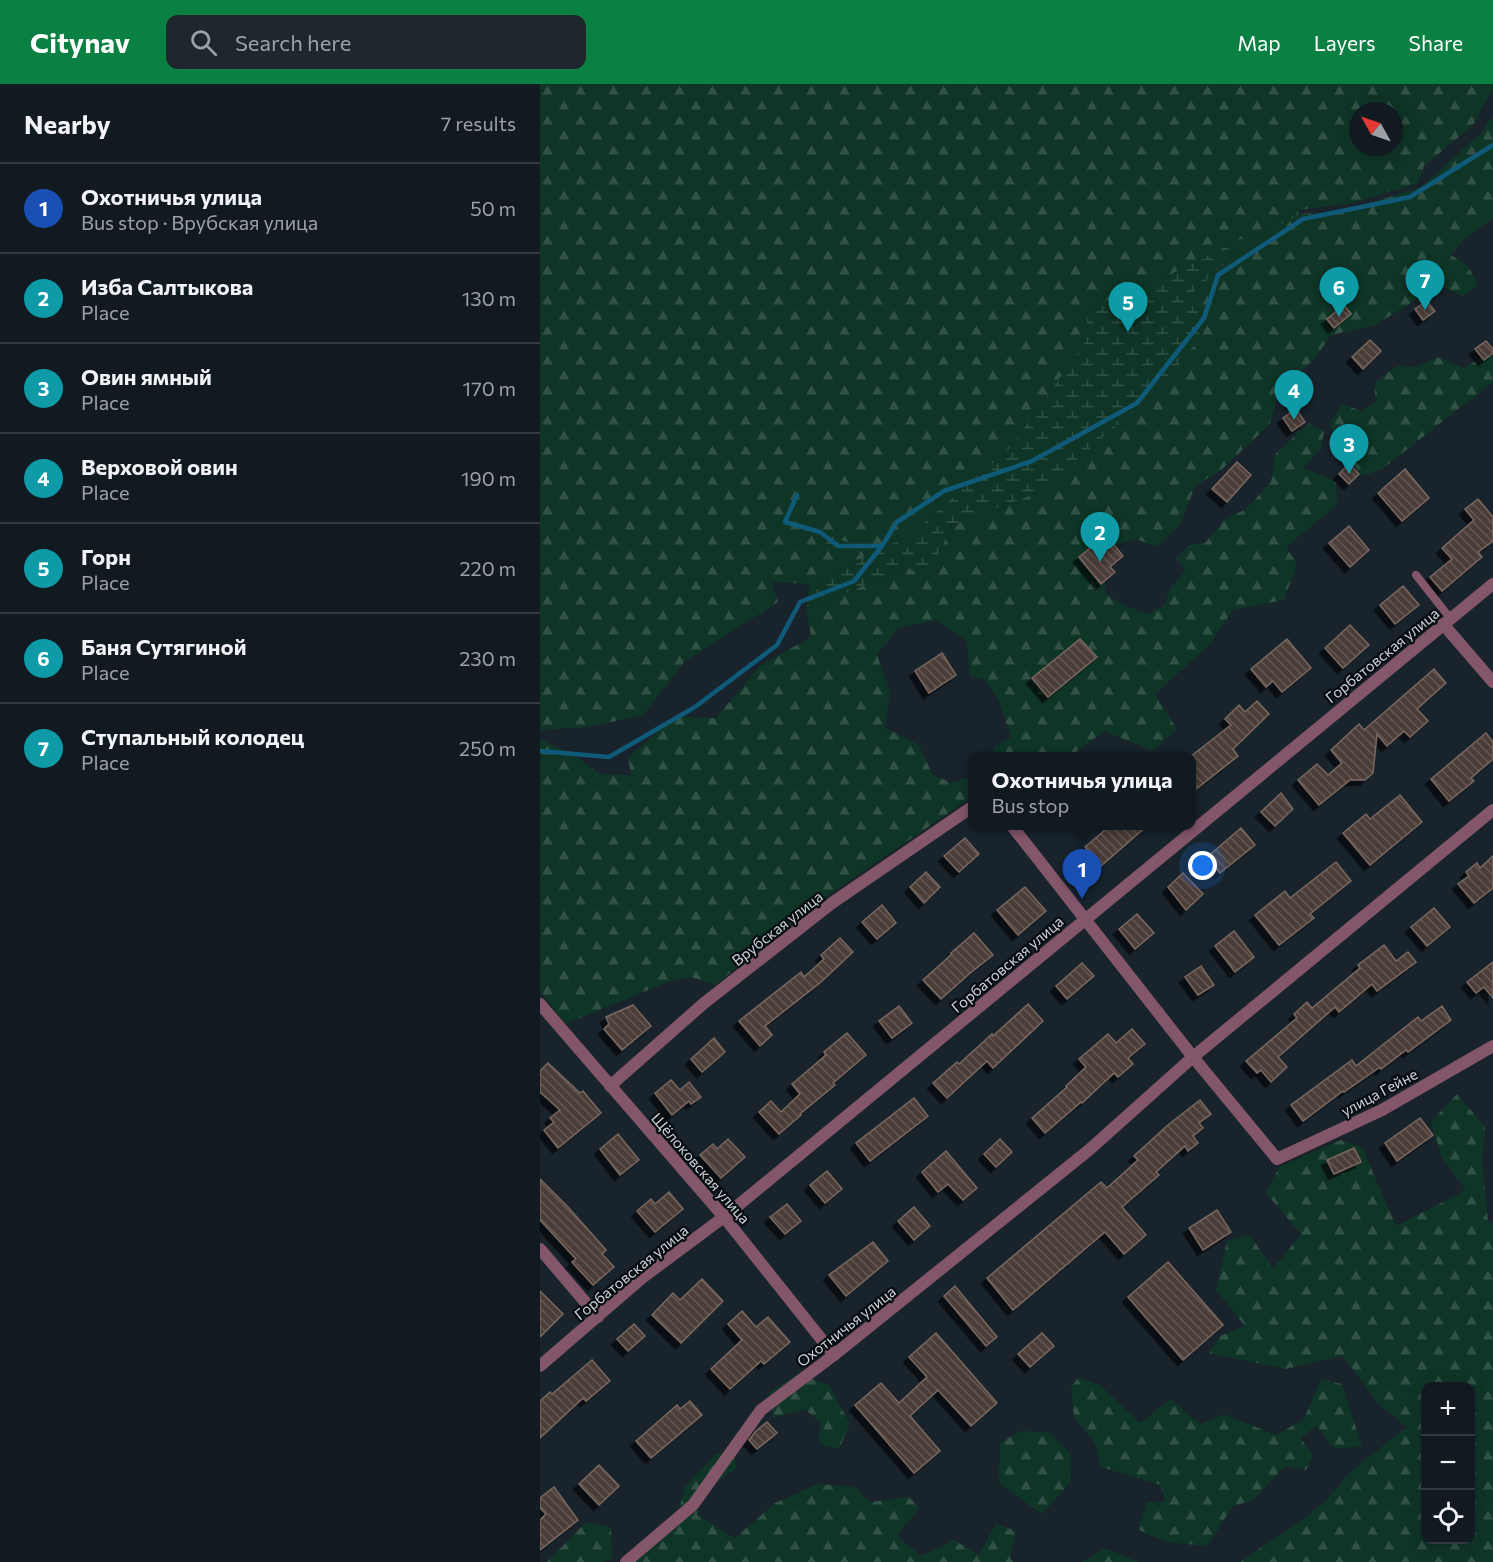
<!DOCTYPE html>
<html lang="en">
<head>
<meta charset="utf-8">
<style>
  body { margin:0; font-family:Commissioner,sans-serif; background:#1f272e; color:#f1f3f6 }
  .controls { position:absolute; right:18px; bottom:18px; display:grid; overflow:hidden; border-radius:12px; box-shadow:0 3px 15px #0003 }
  .controls button { width:54px; height:54px; display:grid; place-items:center; padding:0; border:0; border-bottom:2px solid #31383f; background:#121a21; color:#f1f3f6; font:30px sans-serif }
  .compass { position:absolute; left:809px; top:18px; width:54px; height:54px; border-radius:50%; background:#121a21; box-shadow:0 3px 15px #0003; rotate:310deg }
  .you { position:absolute; left:663px; top:782px; width:21px; height:21px; margin:-15px; border:4px solid #fff; border-radius:50%; background:#1a73e8; box-shadow:0 0 0 9px #1a73e833 }
  .badge { display:grid; place-items:center; width:39px; height:39px; border-radius:50%; background:#0b8043; color:#fff; font-size:20px; font-weight:700 }
  .pin { position:absolute; translate:-50% -50px; filter:drop-shadow(0 2px 3px #0008) }
  .pin::after { content:''; position:absolute; top:32px; width:21px; height:18px; background:inherit; clip-path:polygon(0 0,100% 0,50% 100%) }
  .popup { position:absolute; left:428px; top:668px; width:228px; height:78px; box-sizing:border-box; display:grid; place-content:center; border-radius:12px; background:#121a21; filter:drop-shadow(0 2px 4px #0005); font-size:20px; white-space:nowrap; color:#9ca1a5 }
  .popup b { font-size:22px; color:#f1f3f6 }
  .popup::after { content:''; position:absolute; left:50%; top:100%; margin-left:-12px; border:12px solid transparent; border-top-color:#121a21 }
  .list { margin:0; padding:0; list-style:none }
  h2 { display:flex; justify-content:space-between; align-items:center; height:78px; margin:0; padding:0 24px; font-size:26px }
  h2 small { font-size:20px; font-weight:400; color:#9ca1a5 }
  .list li { display:grid; grid-template-columns:39px 1fr auto; gap:18px; align-items:center; box-sizing:border-box; height:90px; padding:0 24px; border-top:2px solid #31383f }
  .list b { display:block; font-size:22px; white-space:nowrap }
  .list p { margin:0; font-size:20px; white-space:nowrap; color:#9ca1a5 }
  .list em { font-size:20px; font-style:normal; color:#9ca1a5 }
  .icon { flex:none; width:33px; height:33px; fill:none; stroke:currentColor; stroke-width:2; stroke-linecap:round; stroke-linejoin:round }
  .map { position:relative; flex:none; width:953px; height:1478px; overflow:hidden }
  header { display:flex; align-items:center; gap:36px; box-sizing:border-box; height:84px; padding:0 30px; background:#0b8043; color:#fff }
  header strong { font-size:28px }
  nav { display:flex; gap:33px; margin-inline-start:auto; font-size:21px }
  .search { width:420px; height:54px; background:#1f272e; display:flex; align-items:center; gap:15px; box-sizing:border-box; padding:0 21px; border-radius:12px; color:#9ca1a5; font-size:22px }
  main { display:flex }
  aside { flex:1; background:#121a21 }
  .map>svg:first-child { display:block }
  .forest { fill:url(#forest-firs); fill-rule:evenodd }
  .wetland { fill:url(#wetland-marsh) }
  .lines { fill:none; stroke-linecap:round; stroke-linejoin:round }
  .stream { stroke:#105a79; stroke-width:4.5 }
  .building { fill:url(#building-back-hatch); stroke:#786861; stroke-width:1.5; filter:url(#shadow) }
  .service { stroke:#83566a; stroke-width:8 }
  .minor { stroke:#83566a; stroke-width:12 }
  .labels { text-anchor:middle; dominant-baseline:central; stroke-width:4.5; stroke-linejoin:round; paint-order:stroke }
  .street-label { font-size:15px; fill:#cdd4da; stroke:#070c10 }
</style>
</head>
<body>
<header>
<strong>Citynav</strong>
<div class="search"><svg class="icon" aria-label="search" viewBox="0 0 24 24"><circle cx="10" cy="10" r="6"/><path d="M15 15l6 6"/></svg>Search here</div>
<nav><a>Map</a><a>Layers</a><a>Share</a></nav>
</header>
<main>
<aside>
<h2>Nearby<small>7 results</small></h2>
<ul class="list">
<li><span class="badge" style="background:#1a4fb4">1</span><div><b>Охотничья улица</b><p>Bus stop · Врубская улица</p></div><em>50 m</em></li>
<li><span class="badge" style="background:#0f9aa8">2</span><div><b>Изба Салтыкова</b><p>Place</p></div><em>130 m</em></li>
<li><span class="badge" style="background:#0f9aa8">3</span><div><b>Овин ямный</b><p>Place</p></div><em>170 m</em></li>
<li><span class="badge" style="background:#0f9aa8">4</span><div><b>Верховой овин</b><p>Place</p></div><em>190 m</em></li>
<li><span class="badge" style="background:#0f9aa8">5</span><div><b>Горн</b><p>Place</p></div><em>220 m</em></li>
<li><span class="badge" style="background:#0f9aa8">6</span><div><b>Баня Сутягиной</b><p>Place</p></div><em>230 m</em></li>
<li><span class="badge" style="background:#0f9aa8">7</span><div><b>Ступальный колодец</b><p>Place</p></div><em>250 m</em></li>
</ul>
</aside>
<div class="map">
<svg width="953" height="1478" viewBox="0 0 953 1478">
  <defs>
    <pattern id="forest-firs" width="22" height="20" patternUnits="userSpaceOnUse" patternTransform="scale(1.5)"><rect width="22" height="20" fill="#0f3526"/><path d="M5 1l3.5 6h-7zM16 11l3.5 6h-7z" fill="#315145"/></pattern>
    <pattern id="wetland-marsh" width="20" height="14" patternUnits="userSpaceOnUse" patternTransform="scale(1.5)"><rect width="20" height="14" fill="#0f3526"/><path d="M1 5h8M5 5V1M11 12h8M15 12V8" fill="none" stroke="#315145"/></pattern>
    <pattern id="building-back-hatch" width="6" height="6" patternUnits="userSpaceOnUse" patternTransform="scale(1.5)"><rect width="6" height="6" fill="#4c3e37"/><path d="M-1 5l2 2M0 0l6 6M5-1l2 2" fill="none" stroke="#655953"/></pattern>
    <filter id="shadow"><feDropShadow dx="-5.5" dy="5.5" stdDeviation="0" flood-color="#0009"/></filter>
  </defs>
  <rect width="100%" height="100%" fill="#18232c"/>
  <g class="forest">
    <path d="M0 0H953V4L933 41 884 82 878 99 813 119 758 126 604 204 549 223 544 260 470 364 370 451 269 500 231 498 238 518 145 577 103 631 49 643 0 646ZM818 27H854V63H818Z"/>
    <polygon points="953,31 953,134 921,158 911,171 928,182 938,201 923,212 903,203 892,190 882,212 835,241 791,251 774,276 740,303 730,340 681,386 655,402 641,439 616,463 596,455 575,461 564,482 565,509 585,522 609,530 625,520 630,504 646,486 636,474 649,461 665,459 686,434 705,426 731,398 735,370 769,339 784,347 781,364 763,384 796,397 797,421 746,463 757,480 744,516 693,526 668,562 615,610 637,645 612,667 565,647 530,672 502,672 489,669 485,672 453,672 454,663 471,653 459,618 445,596 430,592 427,558 396,536 358,544 337,571 350,607 345,644 379,661 392,690 411,699 432,692 432,713 282,815 175,901 151,893 130,897 25,940 0,907 0,655 35,672 60,690 91,691 88,673 136,633 176,634 220,582 271,553 267,527 367,482 389,497 410,442 497,409 663,251 654,208 705,160 760,130 805,127 881,103 943,47"/>
    <polygon points="953,267 953,298 842,385 823,392 801,367 789,340 802,319 820,327 836,318 834,299 857,282 876,283 898,273 924,284"/>
    <path d="M917 1010 945 1043 942 1075 948 1137 953 1140V1478H700L766 1433 787 1415 810 1388 867 1343 838 1320 803 1272 745 1285 669 1269 680 1252 705 1242 676 1206 687 1157 710 1151 733 1185 761 1150 726 1109 739 1083 801 1056 822 1063 856 1142 926 1106 902 1074 891 1038ZM886 1302H930V1456H886Z"/>
    <polygon points="258,1290 289,1301 310,1340 299,1365 279,1360 280,1338 264,1325 233,1334 229,1309"/>
    <polygon points="539,1293 561,1302 600,1339 630,1315 661,1340 684,1330 736,1351 764,1335 781,1295 802,1300 822,1363 793,1364 777,1341 761,1354 773,1373 766,1386 745,1382 713,1416 693,1422 667,1462 626,1458 597,1445 607,1418 625,1418 621,1401 561,1383 555,1359 534,1334 531,1303"/>
    <polygon points="480,1347 509,1348 531,1370 531,1398 502,1430 459,1400 460,1359"/>
    <polygon points="194,1367 197,1383 161,1411 157,1431 195,1454 235,1419 278,1400 315,1403 330,1418 369,1413 379,1424 357,1452 381,1472 414,1456 439,1471 456,1440 476,1447 470,1474 473,1478 96,1478 134,1445 145,1403 176,1370"/>
    <polygon points="46,1438 71,1443 72,1475 63,1478 7,1478"/>
    <polygon points="565,1464 599,1478 542,1478"/>
  </g>
  <g class="wetland">
    <polygon points="758,126 760,130 705,160 654,208 663,251 614,310 497,409 410,442 389,497 366,482 267,527 269,500 370,451 470,364 544,260 549,223 604,204"/>
    <polygon points="289,451 309,459 309,462 304,467 291,466 284,457 286,452"/>
  </g>
  <g class="lines">
    <g class="stream">
      <polyline points="257,411 245,438 280,448 298,462 342,462"/>
      <polyline points="0,667 69,673 155,623 237,561 260,518 314,497 342,462 357,438 404,407 492,377 597,319 664,234 678,191 763,135 870,113 953,61"/>
    </g>
  </g>
  <g class="building">
    <polygon points="887,217 895,227 883,236 875,225"/>
    <polygon points="804,221 811,230 794,244 787,235"/>
    <polygon points="830,256 841,267 823,285 812,273"/>
    <polygon points="946,257 953,265 953,269 944,276 935,265"/>
    <polygon points="756,325 765,338 752,347 743,334"/>
    <polygon points="697,378 711,391 687,418 672,405"/>
    <polygon points="809,380 819,390 809,400 799,390"/>
    <polygon points="865,385 889,414 862,437 838,409"/>
    <polygon points="938,415 953,433 953,457 938,468 942,473 902,507 890,493 912,475 902,464 934,436 925,425"/>
    <polygon points="809,442 829,466 810,483 789,459"/>
    <polygon points="566,451 583,472 570,483 575,488 561,500 539,473"/>
    <polygon points="863,502 879,521 855,540 840,521"/>
    <polygon points="810,541 829,561 803,584 785,564"/>
    <polygon points="540,555 557,573 508,613 492,594"/>
    <polygon points="747,555 771,584 742,608 733,597 726,603 711,585"/>
    <polygon points="402,569 416,591 389,609 375,587"/>
    <polygon points="894,585 906,599 877,625 888,637 870,653 864,647 847,662 837,650 833,689 825,696 810,696 779,721 758,696 777,680 788,691 802,679 791,666 819,640 824,646"/>
    <polygon points="717,617 729,630 693,665 698,672 651,709 651,672 691,641 685,635 699,621 705,628"/>
    <polygon points="946,649 953,658 953,675 931,694 934,697 909,717 891,695"/>
    <polygon points="741,709 753,725 735,742 721,728"/>
    <polygon points="860,711 882,738 830,781 803,749 826,730 830,735"/>
    <polygon points="571,741 608,741 561,782 545,763"/>
    <polygon points="701,744 715,761 680,789 667,773"/>
    <polygon points="425,754 439,770 419,788 404,772"/>
    <polygon points="953,772 953,804 934,819 918,800 929,792 926,788 937,779 940,784"/>
    <polygon points="796,778 811,797 770,830 774,834 739,861 715,831 745,807 750,814"/>
    <polygon points="386,788 400,803 384,819 370,803"/>
    <polygon points="643,789 663,810 646,826 628,803"/>
    <polygon points="485,803 506,827 478,851 457,826"/>
    <polygon points="342,821 356,839 337,855 322,838"/>
    <polygon points="894,824 910,843 887,862 871,843"/>
    <polygon points="597,830 614,849 595,865 579,845"/>
    <polygon points="694,847 714,873 695,888 675,862"/>
    <polygon points="434,849 453,871 429,890 401,915 383,896 412,870 411,869"/>
    <polygon points="300,854 313,868 281,898 225,942 232,951 220,962 199,937 261,888 264,893 284,875 281,871"/>
    <polygon points="844,861 856,877 868,868 876,878 837,907 832,900 799,928 795,923 738,973 747,983 731,998 721,986 717,989 706,977 757,934 754,930 767,918 772,924 820,884 818,881"/>
    <polygon points="953,878 953,914 944,903 936,909 927,898"/>
    <polygon points="542,879 554,892 527,915 516,902"/>
    <polygon points="661,882 674,901 658,911 645,893"/>
    <polygon points="488,920 503,937 453,984 447,977 407,1014 393,999 417,978 419,980 452,950 453,952"/>
    <polygon points="93,921 111,942 82,966 64,945 69,940 66,933"/>
    <polygon points="359,922 372,939 352,954 339,937"/>
    <polygon points="902,922 911,936 868,968 866,966 841,985 840,983 804,1008 803,1007 763,1037 751,1021 812,976 816,982 878,933 881,937"/>
    <polygon points="592,945 605,960 588,974 593,980 578,993 574,989 542,1019 541,1018 505,1049 492,1034 527,1003 526,1002 546,983 539,975 568,950 576,959"/>
    <polygon points="307,949 326,971 293,999 295,1001 260,1030 261,1031 239,1050 219,1028 231,1017 241,1028 260,1010 252,1000 286,971 284,968"/>
    <polygon points="174,954 185,968 162,988 151,975"/>
    <polygon points="8,979 40,1009 43,1007 61,1029 18,1064 4,1046 14,1038 10,1034 20,1026 0,1008 0,987"/>
    <polygon points="131,996 140,1006 149,998 161,1013 151,1020 149,1017 132,1031 115,1009"/>
    <polygon points="374,1014 388,1032 330,1077 316,1059"/>
    <polygon points="660,1016 671,1030 659,1039 663,1044 653,1052 658,1059 648,1067 645,1062 616,1088 619,1091 582,1123 606,1151 584,1170 565,1148 473,1226 447,1194 561,1098 567,1104 598,1076 594,1072 628,1041"/>
    <polygon points="880,1034 893,1051 857,1077 845,1059"/>
    <polygon points="78,1050 99,1076 80,1091 60,1065"/>
    <polygon points="188,1055 205,1073 181,1094 160,1071 173,1060 177,1065"/>
    <polygon points="460,1055 472,1068 456,1083 444,1070"/>
    <polygon points="814,1064 821,1078 794,1090 787,1076"/>
    <polygon points="406,1067 437,1104 423,1116 408,1100 398,1108 382,1088"/>
    <polygon points="287,1087 302,1105 285,1119 270,1101"/>
    <polygon points="0,1095 28,1123 66,1166 62,1170 74,1183 53,1201 32,1178 36,1175 0,1136"/>
    <polygon points="129,1108 143,1125 115,1148 97,1127 111,1115 115,1120"/>
    <polygon points="247,1120 261,1137 245,1150 230,1133"/>
    <polygon points="374,1123 390,1142 374,1156 358,1137"/>
    <polygon points="677,1126 691,1148 663,1166 649,1144"/>
    <polygon points="333,1158 348,1177 306,1212 289,1191"/>
    <polygon points="628,1178 683,1241 643,1276 588,1213"/>
    <polygon points="162,1195 183,1217 141,1259 112,1231 133,1209 140,1216"/>
    <polygon points="415,1202 457,1253 446,1262 404,1212"/>
    <polygon points="0,1207 23,1230 0,1253"/>
    <polygon points="202,1227 216,1243 228,1233 250,1258 224,1280 221,1277 190,1305 171,1285 202,1256 188,1240"/>
    <polygon points="94,1240 105,1252 88,1267 77,1255"/>
    <polygon points="396,1249 457,1319 431,1342 398,1306 370,1332 400,1367 374,1389 315,1321 341,1299 359,1319 387,1293 369,1273"/>
    <polygon points="502,1249 514,1262 490,1283 478,1270"/>
    <polygon points="52,1276 70,1297 46,1317 43,1314 0,1354 0,1317 10,1308 12,1310"/>
    <polygon points="150,1317 162,1331 111,1374 96,1357 137,1321 140,1325"/>
    <polygon points="227,1338 237,1349 217,1365 209,1356 216,1347"/>
    <polygon points="59,1381 79,1402 59,1421 39,1400"/>
    <polygon points="14,1403 38,1436 0,1466 0,1436 6,1430 0,1424 0,1414"/>
  </g>
  <g class="lines">
    <polyline class="service" points="876,491 910,534"/>
    <g class="minor">
      <polyline points="903,540 953,598"/>
      <polyline points="472,742 653,973 737,1075 842,1026 953,962"/>
      <polyline points="0,920 184,1133 294,1271"/>
      <polyline points="70,1002 163,920 292,819 432,723"/>
      <polyline points="0,1165 58,1233"/>
      <polyline points="0,1282 102,1194 184,1133 953,500"/>
      <polyline points="86,1478 153,1421 221,1326 294,1271 549,1066 653,973 953,726"/>
    </g>
  </g>
  <g class="labels">
    <g class="street-label">
      <text transform="translate(842 571) rotate(-39)">Горбатовская улица</text>
      <text transform="translate(237 844) rotate(-38)">Врубская улица</text>
      <text transform="translate(467 880) rotate(-40)">Горбатовская улица</text>
      <text transform="translate(839 1008) rotate(-28)">улица Гейне</text>
      <text transform="translate(161 1084) rotate(49)">Щёлоковская улица</text>
      <text transform="translate(91 1188) rotate(-39)">Горбатовская улица</text>
      <text transform="translate(306 1242) rotate(-38)">Охотничья улица</text>
    </g>
  </g>
</svg>
<div class="controls">
<button>+</button>
<button>−</button>
<button><svg class="icon" aria-label="locate" viewBox="0 0 24 24"><circle cx="12" cy="12" r="6"/><path d="M12 2v4M12 18v4M2 12h4M18 12h4"/></svg></button>
</div>
<svg class="compass" viewBox="-18 -18 36 36"><path d="M0-13l5 13h-10z" fill="#e53935"/><path d="M0 13l5-13h-10z" fill="#9ca1a5"/></svg>
<div class="you"></div>
<div class="pin badge" style="left:542px;top:815px;background:#1a4fb4">1</div>
<div class="popup"><b>Охотничья улица</b>Bus stop</div>
<div class="pin badge" style="left:560px;top:478px;background:#0f9aa8">2</div>
<div class="pin badge" style="left:809px;top:390px;background:#0f9aa8">3</div>
<div class="pin badge" style="left:754px;top:336px;background:#0f9aa8">4</div>
<div class="pin badge" style="left:588px;top:248px;background:#0f9aa8">5</div>
<div class="pin badge" style="left:799px;top:233px;background:#0f9aa8">6</div>
<div class="pin badge" style="left:885px;top:226px;background:#0f9aa8">7</div>
</div>
</main>
</body>
</html>
